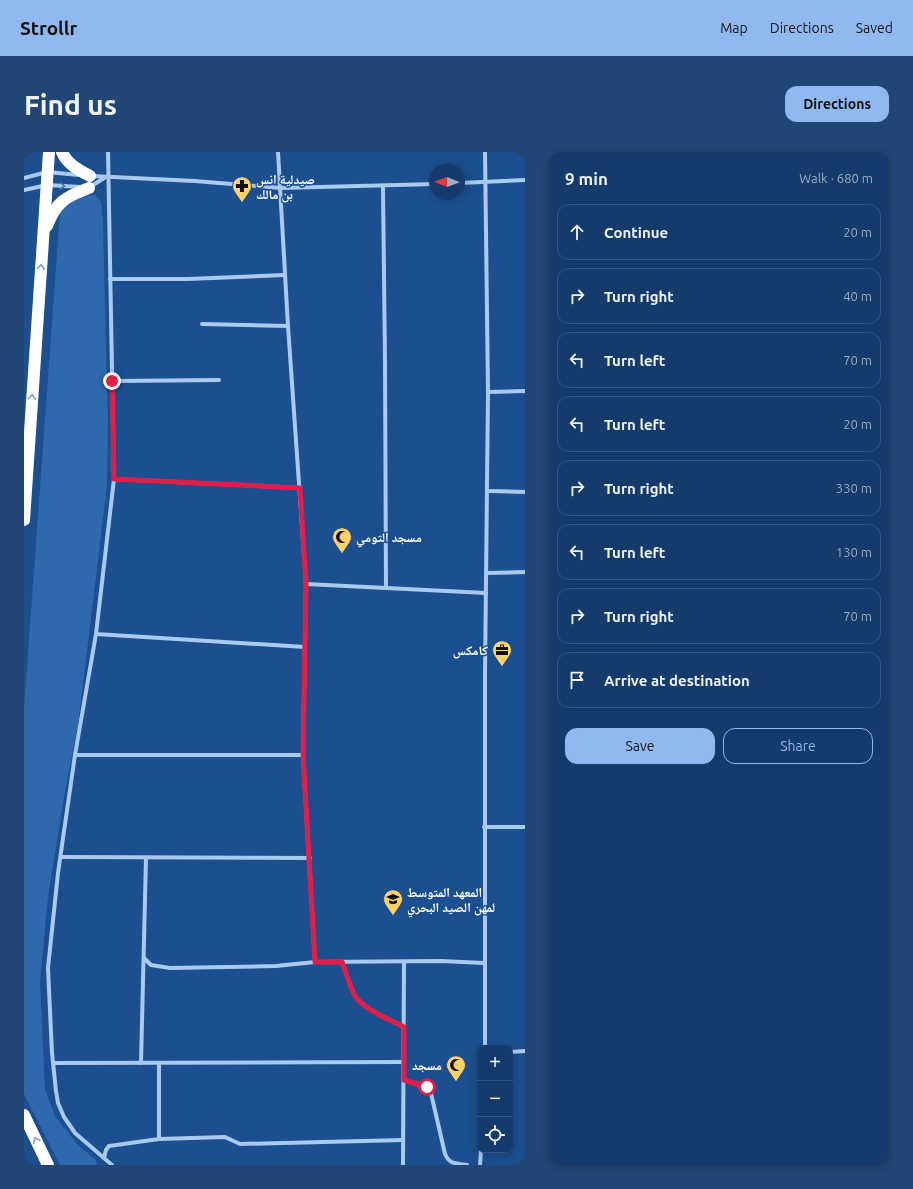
<!DOCTYPE html>
<html lang="en">
<head>
<meta charset="utf-8">
<style>
  body { margin:0; font-family:Ubuntu,"Noto Naskh Arabic",sans-serif; background:#214673; color:#f1f3f6 }
  .controls { position:absolute; right:12px; bottom:12px; display:grid; overflow:hidden; border-radius:8px; box-shadow:0 2px 10px #0003 }
  .controls button { width:36px; height:36px; display:grid; place-items:center; padding:0; border:0; border-bottom:1px solid #33557e; background:#143b6b; color:#f1f3f6; font:20px sans-serif }
  .compass { position:absolute; left:405px; top:12px; width:36px; height:36px; border-radius:50%; background:#143b6b; box-shadow:0 2px 10px #0003; rotate:271deg }
  .stop { position:absolute; width:12px; height:12px; margin:-9px; border:3px solid #e11d48; border-radius:50%; background:#fff }
  .stop.end { background:#e11d48; border-color:#fff; box-shadow:0 1px 4px #0008 }
  .list { margin:0; padding:0; list-style:none }
  h2 { display:flex; justify-content:space-between; align-items:center; height:52px; margin:0; padding:0 16px; font-size:17px }
  h2 small { font-size:13px; font-weight:400; color:#9dadc1 }
  .list li { display:grid; grid-template-columns:26px 1fr auto; gap:12px; align-items:center; box-sizing:border-box; height:56px; margin:0 8px 8px; padding:0 8px; border:1px solid #33557e; border-radius:12px }
  .list b { display:block; font-size:15px; white-space:nowrap }
  .list em { font-size:13px; font-style:normal; color:#9dadc1 }
  .actions { display:flex; gap:8px; padding:12px 16px }
  .actions a { flex:1; padding:9px 0; border:1px solid #90b9f0; border-radius:12px; text-align:center; font-size:14px; color:#90b9f0 }
  .actions .main { background:#90b9f0; color:#111 }
  .icon { flex:none; width:22px; height:22px; fill:none; stroke:currentColor; stroke-width:2; stroke-linecap:round; stroke-linejoin:round }
  .map { position:relative; flex:none; width:501px; height:1013px; overflow:hidden; border-radius:12px }
  header { display:flex; align-items:center; gap:24px; box-sizing:border-box; height:56px; padding:0 20px; background:#90b9f0; color:#111 }
  header strong { font-size:19px }
  nav { display:flex; gap:22px; margin-inline-start:auto; font-size:14px }
  .intro { display:flex; align-items:center; justify-content:space-between; box-sizing:border-box; height:96px; padding:0 24px }
  h1 { margin:0; font-size:28px }
  .button { padding:10px 18px; border-radius:12px; background:#90b9f0; color:#111; font-size:14px; font-weight:700 }
  main { display:flex; gap:24px; padding:0 24px }
  aside { flex:1; background:#143b6b; border-radius:12px; box-shadow:0 2px 10px #0003 }
  .map>svg:first-child { display:block }
  .green { fill:#2e69ad }
  .lines { fill:none; stroke-linecap:round; stroke-linejoin:round }
  .street { stroke:#a9c9ee; stroke-width:4 }
  .highway { stroke:#fff; stroke-width:12 }
  .oneway { stroke:#4674ac }
  .oneway2 { stroke:#829ec1 }
  .route { stroke:#e11d48; stroke-width:5 }
  .labels { text-anchor:middle; dominant-baseline:central; stroke-width:3; stroke-linejoin:round; paint-order:stroke }
  .poi-label { font-size:13px; font-weight:bold; fill:#fff; stroke:#1b4f8f; text-anchor:start }
</style>
</head>
<body>
<header>
<strong>Strollr</strong>
<nav><a>Map</a><a>Directions</a><a>Saved</a></nav>
</header>
<div class="intro"><h1>Find us</h1><a class="button">Directions</a></div>
<main>
<div class="map">
<svg width="501" height="1013" viewBox="0 0 501 1013">
  <rect width="100%" height="100%" fill="#1b4f8f"/>
  <path class="green" d="M71 43 77 50 79 70 84 274 83 334 54 573 40 645 24 745 16 831 21 937 31 964 53 992 72 1008 73 1013H36L0 942V557L36 60C46 50 56 44 71 43Z"/>
  <g class="lines">
    <g class="street">
      <polyline points="84,0 90,327 72,482 281,495"/>
      <polyline points="254,0 264,174 282,432 279,603 291,810 417,809 460,811"/>
      <polyline points="68,24 171,29 257,36 411,32"/>
      <polyline points="0,26 23,20 55,23"/>
      <polyline points="435,31 501,28"/>
      <polyline points="359,34 361,211 362,435"/>
      <polyline points="66,35 80,26"/>
      <polyline points="0,38 23,33 57,35"/>
      <polyline points="86,127 164,127 261,123"/>
      <polyline points="178,172 264,174"/>
      <polyline points="89,229 195,228"/>
      <polyline points="464,240 501,239"/>
      <polyline points="90,327 276,336"/>
      <polyline points="463,339 501,340"/>
      <polyline points="462,421 501,420"/>
      <polyline points="282,432 462,441"/>
      <polyline points="72,482 51,603 34,721 24,816 28,901 32,939 34,951 40,965 51,981 88,1013"/>
      <polyline points="51,603 279,603"/>
      <polyline points="460,675 501,675"/>
      <polyline points="37,705 286,706"/>
      <polyline points="120,806 127,813 146,816 252,814 291,810"/>
      <path d="M318 810C322 820 325 832 330 842 339 858 365 867 380 875"/>
      <polyline points="461,896 461,522 464,240 461,0"/>
      <polyline points="486,900 501,899"/>
      <polyline points="29,911 380,910"/>
      <polyline points="117,911 122,706"/>
      <polyline points="135,911 135,987"/>
      <path d="M380 928 400 934 406 937 421 1002C426 1013 432 1011 443 1013"/>
      <polyline points="80,1006 82,998 85,994 135,987 201,985 216,992 379,988"/>
      <polyline points="379,1013 380,810"/>
      <polyline points="456,1013 457,998"/>
    </g>
    <g class="highway">
      <path d="M38 0C43 12 55 18 66 24"/>
      <path d="M23 74C32 50 41 45 65 36"/>
      <polyline points="0,368 25,0"/>
      <polyline points="0,963 24,1013"/>
    </g>
  </g>
  <defs><path id="oneway-chevron" d="M-2-3.5L2.5 0L-2 3.5" fill="none" stroke-width="1.6" stroke-linecap="round" stroke-linejoin="round"/></defs>
  <use class="oneway" href="#oneway-chevron" transform="translate(38 34) rotate(4)"/>
  <g class="oneway2">
    <use href="#oneway-chevron" transform="translate(17 115) rotate(-86)"/>
    <use href="#oneway-chevron" transform="translate(8 245) rotate(-86)"/>
    <use href="#oneway-chevron" transform="translate(12 988) rotate(-116)"/>
  </g>
  <g class="lines">
    <path class="route" d="M88 229 90 327 276 336 282 432 279 603 291 810H318C322 820 325 832 330 842 339 858 365 867 380 875V928L403 935"/>
  </g>
  <defs>
    <symbol id="pharmacy-pin" viewBox="-11 -11 22 30"><path d="M0 17L-7.5 6A9.5 9.5 0 1 1 7.5 6Z" fill="#ffd166" stroke="#1b4f8f"/><path d="M-2-6h4v4h4v4h-4v4h-4v-4h-4v-4h4Z" fill="#111"/></symbol>
    <symbol id="mosque-pin" viewBox="-11 -11 22 30"><path d="M0 17L-7.5 6A9.5 9.5 0 1 1 7.5 6Z" fill="#ffd166" stroke="#1b4f8f"/><path d="M3.5-4.9A6 6 0 1 0 3.5 4.9A5 5 0 1 1 3.5-4.9Z" fill="#111"/></symbol>
    <symbol id="office-pin" viewBox="-11 -11 22 30"><path d="M0 17L-7.5 6A9.5 9.5 0 1 1 7.5 6Z" fill="#ffd166" stroke="#1b4f8f"/><path d="M-6-3h4V-5.5h4V-3h4V5H-6ZM-1-4.5V-3h2v-1.5ZM-6 0V1H6V0Z" fill="#111"/></symbol>
    <symbol id="university-pin" viewBox="-11 -11 22 30"><path d="M0 17L-7.5 6A9.5 9.5 0 1 1 7.5 6Z" fill="#ffd166" stroke="#1b4f8f"/><path d="M0-5L7-2L0 1L-7-2ZM-4 1L0 2.5L4 1V4Q0 6-4 4Z" fill="#111"/></symbol>
  </defs>
  <g fill-rule="evenodd">
    <use href="#pharmacy-pin" x="207" y="23" width="22" height="30"/>
    <use href="#mosque-pin" x="307" y="374" width="22" height="30"/>
    <use href="#office-pin" x="467" y="487" width="22" height="30"/>
    <use href="#university-pin" x="358" y="736" width="22" height="30"/>
    <use href="#mosque-pin" x="421" y="902" width="22" height="30"/>
  </g>
  <g class="labels">
    <g class="poi-label">
      <text x="232" y="27">صيدلية انس<tspan x="232" dy="15">بن مالك</tspan></text>
      <text x="332" y="385">مسجد التومي</text>
      <text x="464" y="498" text-anchor="end">كامكس</text>
      <text x="383" y="740">المعهد المتوسط<tspan x="383" dy="15">لمهن الصيد البحري</tspan></text>
      <text x="418" y="913" text-anchor="end">مسجد</text>
    </g>
  </g>
</svg>
<div class="controls">
<button>+</button>
<button>−</button>
<button><svg class="icon" aria-label="locate" viewBox="0 0 24 24"><circle cx="12" cy="12" r="6"/><path d="M12 2v4M12 18v4M2 12h4M18 12h4"/></svg></button>
</div>
<svg class="compass" viewBox="-18 -18 36 36"><path d="M0-13l5 13h-10z" fill="#e53935"/><path d="M0 13l5-13h-10z" fill="#9dadc1"/></svg>
<div class="stop" style="left:403px;top:935px"></div>
<div class="stop end" style="left:88px;top:229px"></div>
</div>
<aside>
<h2>9 min<small>Walk · 680 m</small></h2>
<ul class="list">
<li><svg class="icon" aria-label="ahead" viewBox="0 0 24 24"><path d="M12 20V5M6 11l6-6 6 6"/></svg><div><b>Continue</b></div><em>20 m</em></li>
<li><svg class="icon" aria-label="right" viewBox="0 0 24 24"><path d="M7 20v-9h11M14 6l5 5-5 5"/></svg><div><b>Turn right</b></div><em>40 m</em></li>
<li><svg class="icon" aria-label="left" viewBox="0 0 24 24"><path d="M17 20v-9H6M10 6l-5 5 5 5"/></svg><div><b>Turn left</b></div><em>70 m</em></li>
<li><svg class="icon" aria-label="left" viewBox="0 0 24 24"><path d="M17 20v-9H6M10 6l-5 5 5 5"/></svg><div><b>Turn left</b></div><em>20 m</em></li>
<li><svg class="icon" aria-label="right" viewBox="0 0 24 24"><path d="M7 20v-9h11M14 6l5 5-5 5"/></svg><div><b>Turn right</b></div><em>330 m</em></li>
<li><svg class="icon" aria-label="left" viewBox="0 0 24 24"><path d="M17 20v-9H6M10 6l-5 5 5 5"/></svg><div><b>Turn left</b></div><em>130 m</em></li>
<li><svg class="icon" aria-label="right" viewBox="0 0 24 24"><path d="M7 20v-9h11M14 6l5 5-5 5"/></svg><div><b>Turn right</b></div><em>70 m</em></li>
<li><svg class="icon" aria-label="arrive" viewBox="0 0 24 24"><path d="M6 21V4h12l-3 4 3 4H6"/></svg><div><b>Arrive at destination</b></div></li>
</ul>
<div class="actions"><a class="main">Save</a><a>Share</a></div>
</aside>
</main>
</body>
</html>
